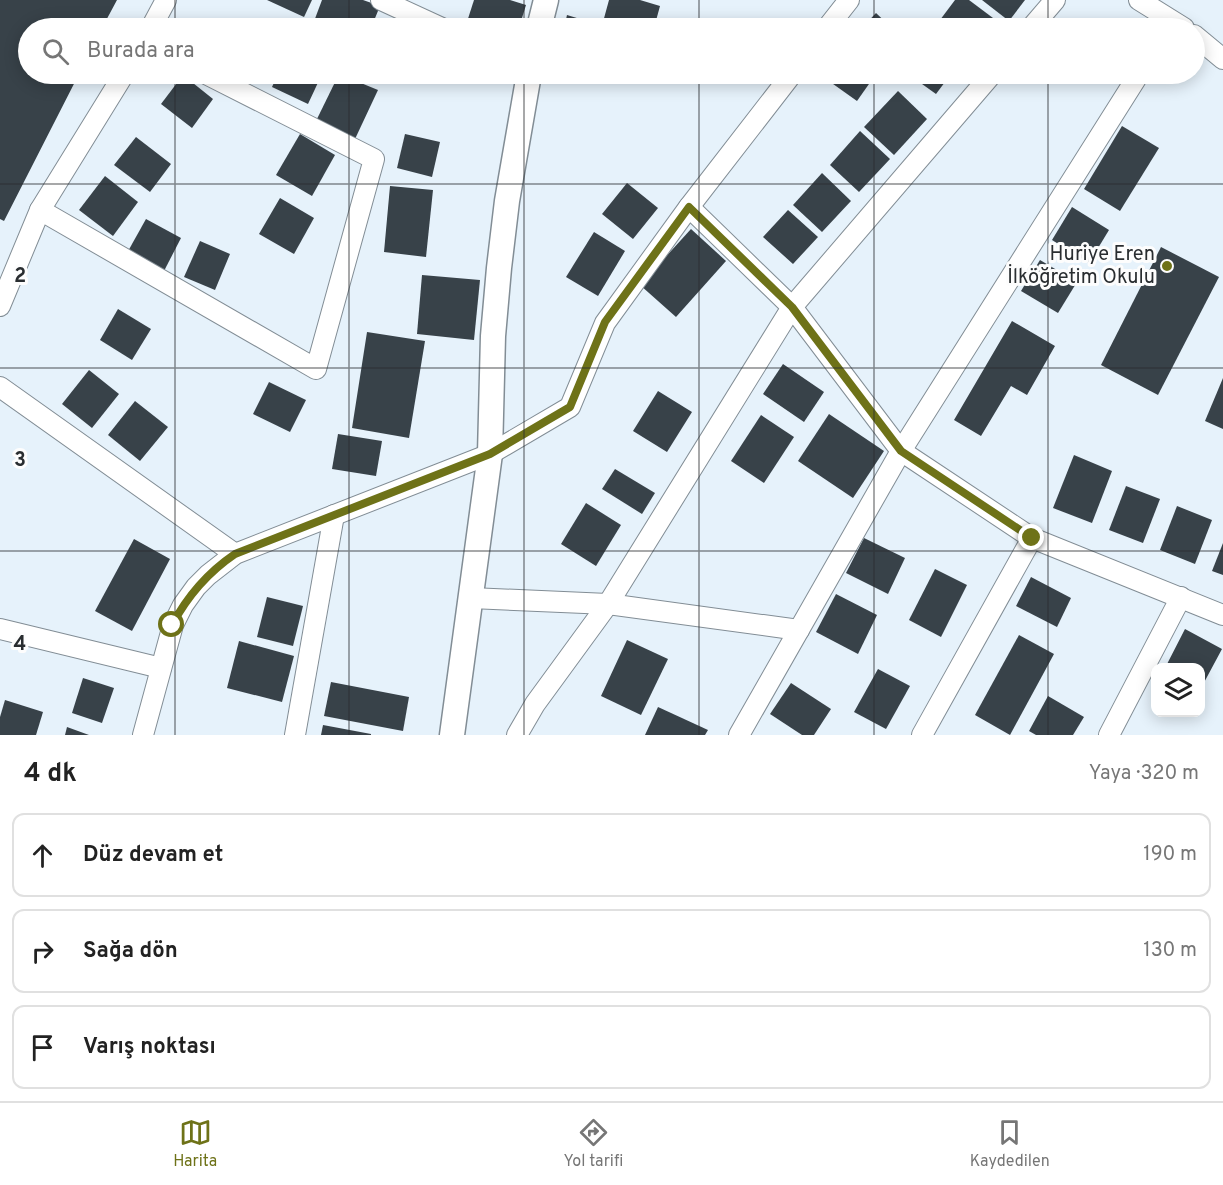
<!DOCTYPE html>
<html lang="tr">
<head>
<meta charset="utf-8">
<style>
  body { margin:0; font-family:Overpass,sans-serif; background:#f6f6f6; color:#222 }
  .controls { position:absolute; right:18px; bottom:18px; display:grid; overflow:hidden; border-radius:12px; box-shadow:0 3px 15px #0003 }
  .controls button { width:54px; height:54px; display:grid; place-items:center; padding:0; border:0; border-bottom:2px solid #e0e0e0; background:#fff; color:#222; font:30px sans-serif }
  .stop { position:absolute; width:18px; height:18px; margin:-14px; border:4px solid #6e7218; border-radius:50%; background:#fff }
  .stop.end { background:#6e7218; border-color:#fff; box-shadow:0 2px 6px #0008 }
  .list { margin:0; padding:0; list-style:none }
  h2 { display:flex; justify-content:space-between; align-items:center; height:78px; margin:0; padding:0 24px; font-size:26px }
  h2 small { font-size:20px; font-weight:400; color:#767676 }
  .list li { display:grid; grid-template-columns:39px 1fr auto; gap:18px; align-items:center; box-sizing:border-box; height:84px; margin:0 12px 12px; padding:0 12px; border:2px solid #e0e0e0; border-radius:12px }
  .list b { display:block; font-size:22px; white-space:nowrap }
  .list em { font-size:20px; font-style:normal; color:#767676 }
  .icon { flex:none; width:33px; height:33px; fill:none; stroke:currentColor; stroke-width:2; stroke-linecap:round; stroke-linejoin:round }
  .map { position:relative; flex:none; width:1223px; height:735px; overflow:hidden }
  .search { position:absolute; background:#fff; box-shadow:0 3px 15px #0003; left:18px; right:18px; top:18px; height:66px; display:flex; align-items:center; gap:15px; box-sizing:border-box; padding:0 21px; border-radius:33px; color:#767676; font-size:22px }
  .sheet { height:366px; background:#fff }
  nav { display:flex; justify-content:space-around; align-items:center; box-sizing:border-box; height:84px; border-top:2px solid #e0e0e0; background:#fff; font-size:16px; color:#767676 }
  nav a { display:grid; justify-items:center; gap:3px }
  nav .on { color:#6e7218 }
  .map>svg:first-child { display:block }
  .building { fill:#384249 }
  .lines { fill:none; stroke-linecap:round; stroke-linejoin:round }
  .minor-casing { stroke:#828d95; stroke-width:22 }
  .tertiary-casing { stroke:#828d95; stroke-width:27 }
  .minor { stroke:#fff; stroke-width:20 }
  .tertiary { stroke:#fff; stroke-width:24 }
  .route { stroke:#6e7218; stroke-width:8 }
  .grid { fill:none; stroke:#292d30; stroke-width:1.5; stroke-opacity:0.55 }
  .poi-dot { fill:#6e7218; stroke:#fdfdfd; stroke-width:2 }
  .labels { text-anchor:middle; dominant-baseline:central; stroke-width:6; stroke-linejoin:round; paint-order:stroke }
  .poi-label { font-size:20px; fill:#292d30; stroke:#fdfdfd; text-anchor:end }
  .grid-label { font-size:20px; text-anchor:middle; font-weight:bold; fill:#292d30; stroke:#fdfdfd; stroke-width:6; stroke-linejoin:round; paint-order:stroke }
</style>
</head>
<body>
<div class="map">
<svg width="1223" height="735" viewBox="0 0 1223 735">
  <rect width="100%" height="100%" fill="#e6f2fb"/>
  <g class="building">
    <polygon points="0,0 117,0 102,28 28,28 28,74 79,74 4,221 0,219"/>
    <polygon points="267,0 312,0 304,17"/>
    <polygon points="322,0 363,0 380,6 371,28 324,28 313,24"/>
    <polygon points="474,0 510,0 526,5 519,28 465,28"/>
    <polygon points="609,0 640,0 660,6 654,28 626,28 603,22"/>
    <polygon points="955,0 969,0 993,18 985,28 934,28"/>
    <polygon points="982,0 1025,0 1009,21"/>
    <polygon points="876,13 892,28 862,28"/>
    <polygon points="567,15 603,26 602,28 564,28"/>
    <polygon points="278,74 322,74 308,104 272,87"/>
    <polygon points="339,74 378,90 355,139 316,121"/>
    <polygon points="819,74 876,74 857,101"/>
    <polygon points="908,74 951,74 936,94"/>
    <polygon points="183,75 213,99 192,128 161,104"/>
    <polygon points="898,91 927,119 894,155 864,127"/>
    <polygon points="1122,126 1159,148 1120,211 1084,189"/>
    <polygon points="860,131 890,159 859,192 830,165"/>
    <polygon points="300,134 335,155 312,196 276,175"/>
    <polygon points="405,134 440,142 432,177 397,168"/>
    <polygon points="136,137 171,164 150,192 114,165"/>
    <polygon points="822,173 851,201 822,232 793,205"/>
    <polygon points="105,176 138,202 113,236 79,210"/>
    <polygon points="627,183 658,208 633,239 602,214"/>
    <polygon points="390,186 433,190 426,257 384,252"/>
    <polygon points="280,198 314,218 294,254 259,234"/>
    <polygon points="1072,207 1109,230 1089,263 1052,240"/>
    <polygon points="788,210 818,237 793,264 763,237"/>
    <polygon points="146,219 181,238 163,273 127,253"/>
    <polygon points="691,229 726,261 676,317 640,285"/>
    <polygon points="594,232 625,251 598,296 566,277"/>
    <polygon points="200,241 230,254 215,290 184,277"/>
    <polygon points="1161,247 1219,277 1158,395 1101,365"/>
    <polygon points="1040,260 1077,282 1058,313 1021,291"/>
    <polygon points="422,275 480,280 474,340 417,334"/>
    <polygon points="118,309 151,329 132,360 100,340"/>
    <polygon points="1012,321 1055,346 1027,395 1011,386 981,436 954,420"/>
    <polygon points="367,332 425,341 409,438 352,428"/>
    <polygon points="783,364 824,392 804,422 763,394"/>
    <polygon points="89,370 119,394 92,428 62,404"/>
    <polygon points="1223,378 1223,429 1205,421"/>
    <polygon points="269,382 306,400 290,432 253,414"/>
    <polygon points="658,391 692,412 667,452 633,431"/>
    <polygon points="135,401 168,427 140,461 108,435"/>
    <polygon points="829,414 884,451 853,498 798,461"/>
    <polygon points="761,415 794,437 764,483 731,461"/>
    <polygon points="338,434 382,441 376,476 332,469"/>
    <polygon points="1074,455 1112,471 1092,523 1053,508"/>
    <polygon points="615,469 655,493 642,514 602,489"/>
    <polygon points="1126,486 1160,499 1143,543 1109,530"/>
    <polygon points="586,503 621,525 596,566 561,544"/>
    <polygon points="1177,506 1212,520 1195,564 1160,550"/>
    <polygon points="864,538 905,558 888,594 846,573"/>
    <polygon points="134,539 170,559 132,631 95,611"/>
    <polygon points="1223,543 1223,575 1212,571"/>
    <polygon points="935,569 967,585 941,637 909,620"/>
    <polygon points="1031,577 1071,598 1057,627 1016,606"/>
    <polygon points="836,594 877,615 858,654 816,632"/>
    <polygon points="267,597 303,606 293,646 257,637"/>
    <polygon points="1185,629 1222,649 1200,690 1200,668 1165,668"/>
    <polygon points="1019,635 1054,654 1010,735 975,715"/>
    <polygon points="627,640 668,659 641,715 601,696"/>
    <polygon points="239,641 294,656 282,702 227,688"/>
    <polygon points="878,669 910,686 886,729 854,712"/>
    <polygon points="83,678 114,688 102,723 72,713"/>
    <polygon points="331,682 409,697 403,731 324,716"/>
    <polygon points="791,683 831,709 814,735 802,735 770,714"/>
    <polygon points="1048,696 1084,717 1073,735 1036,735 1029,731"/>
    <polygon points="5,700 43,712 36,735 0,735 0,717"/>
    <polygon points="658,707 708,730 705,735 645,735"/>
    <polygon points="323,725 371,734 371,735 321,735"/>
    <polygon points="67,727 89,735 65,735"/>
  </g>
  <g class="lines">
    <defs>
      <g id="minor">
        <polyline points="381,0 442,28"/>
        <polyline points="1139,0 1184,28"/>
        <polyline points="151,28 166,0"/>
        <polyline points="827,28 849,0"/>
        <polyline points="1031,28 1055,0"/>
        <polyline points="1194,35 1223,59"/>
        <polyline points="689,207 792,307 901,451 1032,538 1223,615"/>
        <polyline points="40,210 316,369 374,159 206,74"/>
        <polyline points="0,306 40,210 124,74"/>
        <polyline points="0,387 235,554"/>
        <polyline points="471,598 608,604 799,630"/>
        <polyline points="0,629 161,668"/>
        <polyline points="143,735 173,625 183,605 196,587 208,575 235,554 490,454 570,407 605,323 689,207 792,74"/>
        <polyline points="295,735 334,515"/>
        <polyline points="517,735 535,704 608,604 792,307 992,74"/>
        <polyline points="739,735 901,451 1139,74"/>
        <polyline points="922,735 1032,538"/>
        <polyline points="1109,735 1181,597"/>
      </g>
      <g id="tertiary">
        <polyline points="539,28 546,0"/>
        <polyline points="452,735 490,454 493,336 499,268 507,201 529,74"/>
      </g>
    </defs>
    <use href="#minor" class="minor-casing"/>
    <use href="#tertiary" class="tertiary-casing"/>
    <use href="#minor" class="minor"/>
    <use href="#tertiary" class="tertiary"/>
  </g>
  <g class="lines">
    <path class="route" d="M172 625C188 595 207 573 235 554L490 454 570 407 605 322 689 207 792 307 901 451 1032 538"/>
  </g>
  <path class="grid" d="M175 0V28M349 0V28M524 0V28M699 0V28M874 0V28M1048 0V28M175 74V735M349 74V735M524 74V735M699 74V735M874 74V735M1048 74V735M0 184H1223M0 368H1223M0 551H1223"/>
  <circle class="poi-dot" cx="1167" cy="266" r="6"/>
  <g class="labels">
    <g class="poi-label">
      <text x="1155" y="255">Huriye Eren<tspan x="1155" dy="23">İlköğretim Okulu</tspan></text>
    </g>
  </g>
  <g class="grid-label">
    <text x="20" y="282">2</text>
    <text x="20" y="466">3</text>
    <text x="20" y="650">4</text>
  </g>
</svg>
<div class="controls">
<button><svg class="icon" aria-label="layers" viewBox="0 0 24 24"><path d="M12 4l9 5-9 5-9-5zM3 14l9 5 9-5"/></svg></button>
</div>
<div class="stop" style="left:172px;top:625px"></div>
<div class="stop end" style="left:1032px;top:538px"></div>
<div class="search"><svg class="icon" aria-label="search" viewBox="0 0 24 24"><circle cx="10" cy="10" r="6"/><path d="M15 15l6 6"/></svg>Burada ara</div>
</div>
<section class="sheet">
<h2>4 dk<small>Yaya · 320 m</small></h2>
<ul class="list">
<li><svg class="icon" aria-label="ahead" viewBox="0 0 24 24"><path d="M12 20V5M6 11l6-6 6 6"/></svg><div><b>Düz devam et</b></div><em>190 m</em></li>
<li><svg class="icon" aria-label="right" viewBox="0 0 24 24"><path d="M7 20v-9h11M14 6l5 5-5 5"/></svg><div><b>Sağa dön</b></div><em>130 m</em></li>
<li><svg class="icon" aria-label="arrive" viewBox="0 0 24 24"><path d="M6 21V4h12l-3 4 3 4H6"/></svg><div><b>Varış noktası</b></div></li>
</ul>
</section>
<nav>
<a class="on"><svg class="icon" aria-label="map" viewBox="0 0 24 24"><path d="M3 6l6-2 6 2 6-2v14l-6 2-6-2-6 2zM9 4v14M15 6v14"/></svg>Harita</a>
<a><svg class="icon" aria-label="directions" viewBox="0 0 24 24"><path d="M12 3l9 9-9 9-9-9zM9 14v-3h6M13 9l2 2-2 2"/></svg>Yol tarifi</a>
<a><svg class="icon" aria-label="saved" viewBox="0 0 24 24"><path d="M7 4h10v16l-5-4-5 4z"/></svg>Kaydedilen</a>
</nav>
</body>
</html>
